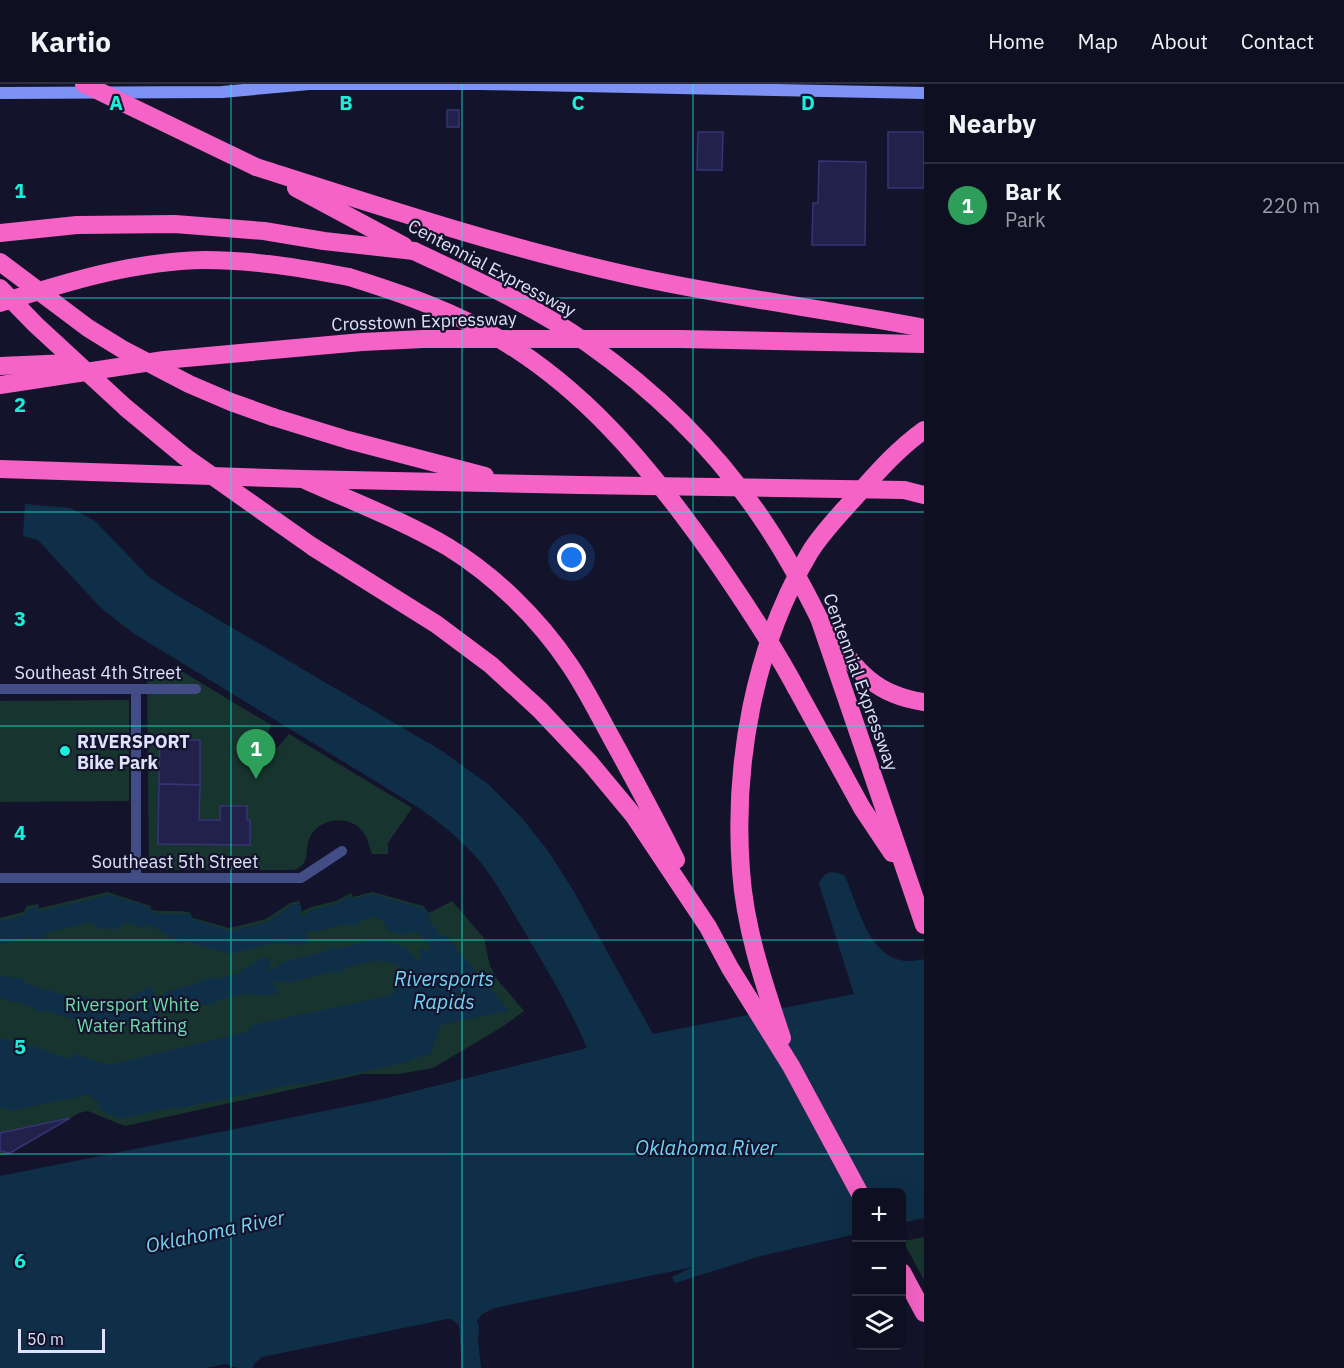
<!DOCTYPE html>
<html lang="en">
<head>
<meta charset="utf-8">
<style>
  body { margin:0; font-family:"IBM Plex Sans",sans-serif; background:#171829; color:#f1f3f6 }
  .controls { position:absolute; right:18px; bottom:18px; display:grid; overflow:hidden; border-radius:9px; box-shadow:0 6px 24px #0002 }
  .controls button { width:54px; height:54px; display:grid; place-items:center; padding:0; border:0; border-bottom:2px solid #2e2f3e; background:#0e0f20; color:#f1f3f6; font:30px sans-serif }
  .scale { position:absolute; left:18px; bottom:15px; width:87px; box-sizing:border-box; padding-left:6px; border:3px solid #e0e2fd; border-top:0; font-size:16px; line-height:21px; white-space:nowrap; color:#e0e2fd; -webkit-text-stroke:4px #13142b; paint-order:stroke }
  .you { position:absolute; left:572px; top:474px; width:21px; height:21px; margin:-15px; border:4px solid #fff; border-radius:50%; background:#1a73e8; box-shadow:0 0 0 9px #1a73e833 }
  .badge { display:grid; place-items:center; width:39px; height:39px; border-radius:50%; background:#1aefda; color:#fff; font-size:20px; font-weight:700 }
  .pin { position:absolute; translate:-50% -50px; filter:drop-shadow(0 2px 3px #0008) }
  .pin::after { content:''; position:absolute; top:32px; width:21px; height:18px; background:inherit; clip-path:polygon(0 0,100% 0,50% 100%) }
  .list { margin:0; padding:0; list-style:none }
  h2 { display:flex; justify-content:space-between; align-items:center; height:78px; margin:0; padding:0 24px; font-size:26px }
  h2 small { font-size:20px; font-weight:400; color:#9b9ca5 }
  .list li { display:grid; grid-template-columns:39px 1fr auto; gap:18px; align-items:center; box-sizing:border-box; height:84px; padding:0 24px; border-top:2px solid #2e2f3e }
  .list b { display:block; font-size:22px; white-space:nowrap }
  .list p { margin:0; font-size:20px; white-space:nowrap; color:#9b9ca5 }
  .list em { font-size:20px; font-style:normal; color:#9b9ca5 }
  .icon { flex:none; width:33px; height:33px; fill:none; stroke:currentColor; stroke-width:2; stroke-linecap:round; stroke-linejoin:round }
  .map { position:relative; flex:none; width:924px; height:1284px; overflow:hidden }
  header { display:flex; align-items:center; gap:36px; box-sizing:border-box; height:84px; padding:0 30px; background:#0e0f20; border-bottom:2px solid #2e2f3e }
  header strong { font-size:28px }
  nav { display:flex; gap:33px; margin-inline-start:auto; font-size:21px }
  main { display:flex }
  aside { flex:1; background:#0e0f20 }
  .map>svg:first-child { display:block }
  .green { fill:#17352e }
  .water { fill:#0f2f48 }
  .lines { fill:none; stroke-linecap:round; stroke-linejoin:round }
  .canal { stroke:#0f2f48; stroke-width:12 }
  .building { fill:#21214b; stroke:#353575; stroke-width:1.5 }
  .street { stroke:#424d86; stroke-width:10 }
  .secondary { stroke:#7e92f6; stroke-width:12 }
  .highway { stroke:#f463c5; stroke-width:18 }
  .highway-bridge { stroke:#f463c5; stroke-width:18 }
  .grid { fill:none; stroke:#1aefda; stroke-width:1.5; stroke-opacity:0.55 }
  .poi-dot { fill:#1aefda; stroke:#13142b; stroke-width:2 }
  .labels { text-anchor:middle; dominant-baseline:central; stroke-width:4.5; stroke-linejoin:round; paint-order:stroke }
  .street-label { font-size:18px; fill:#e0e2fd; stroke:#13142b }
  .poi-label { font-size:18px; font-weight:bold; fill:#e0e2fd; stroke:#13142b; text-anchor:start }
  .park-label { font-size:18px; fill:#6fd9aa; stroke:#13142b }
  .water-label { font-size:20px; font-style:italic; fill:#75d3f5; stroke:#13142b }
  .grid-label { font-size:20px; text-anchor:middle; font-weight:bold; fill:#1aefda; stroke:#13142b; stroke-width:4.5; stroke-linejoin:round; paint-order:stroke }
</style>
</head>
<body>
<header>
<strong>Kartio</strong>
<nav><a>Home</a><a>Map</a><a>About</a><a>Contact</a></nav>
</header>
<main>
<div class="map">
<svg width="924" height="1284" viewBox="0 0 924 1284">
  <rect width="100%" height="100%" fill="#13142b"/>
  <g class="green">
    <path d="M147 587 183 588 271 641 264 659 276 665 289 650 412 724 388 759V770H372C369 762 368 755 363 748 351 731 322 733 311 751 303 764 313 779 294 786H149Z"/>
    <polygon points="129,616 129,717 0,718 0,617"/>
    <path d="M107 808 151 822 148 825C162 829 177 825 191 829L190 833 229 844 266 835 290 819 299 817 301 825 299 829 311 823 336 817 351 809 353 813 373 808 423 822 429 829 452 817 484 854 490 882 497 895 524 927 502 943 433 984 398 990H362L125 1042 88 1027 79 1029 8 1071H0V834L23 828 27 822 39 820 37 825Z"/>
    <polygon points="924,1153 924,1196 903,1157"/>
  </g>
  <g class="water">
    <path d="M25 420 70 424 95 437 149 493 178 512 442 667 488 700 522 734 548 767 573 806 653 950 854 910 819 800C825 786 832 786 845 792 861 829 872 889 924 875V1134L902 1139V1108H856V1150L761 1172 675 1199 672 1193 693 1183 494 1224 482 1230 477 1237 479 1242 478 1257 481 1284H462L459 1241 451 1235H447L262 1273 254 1280 253 1284H238L225 1280 205 1284H0V1092L379 1016 587 964C570 924 548 887 526 850 510 824 496 796 476 773 458 753 438 737 416 722L133 549 101 524 38 456 23 452Z"/>
    <path d="M373 810 424 825 430 831V838L441 852H446L509 927 441 941 430 971 408 975 406 969 306 990 307 997 182 1024H170L121 1035 99 1026 97 1016 93 1017 91 1010 11 1027 0 1023V954L15 958 17 967 29 961 70 975 74 970 109 981 246 948 252 941 392 911 404 887C389 869 361 880 342 885L343 889H327L288 899 277 897 271 899 276 902 278 910 269 912 243 910 216 917V920L200 921 174 928 164 925 155 928 159 931 161 939 152 941 127 939 106 944 85 938 88 945 77 942 73 935 44 926 43 930 29 922 0 914V892L25 895 24 899 79 915 85 912 96 915 91 918C96 920 102 922 106 922 123 923 136 906 152 903L154 911 152 915 160 913 168 907 195 900 210 893 211 896 237 890 260 875 268 873 270 881 268 886 274 885 282 878 320 869 336 862 337 865 376 855 405 863 420 880V864L429 867 430 863 418 849 410 848 404 851 388 847 383 836 374 833 359 837 360 841H342L318 847 304 848 308 851 310 859 302 861 274 859 230 870 185 857 183 860C169 855 159 844 144 839L146 845 125 838 118 845H99L91 838 43 850 47 853 35 856 30 853 0 860V837L24 831 28 825 40 822 37 828 109 811 152 824 148 827 160 830H188L192 831 191 835 230 847 267 838 292 821 300 819 302 827 299 833 306 831 312 826 336 820 352 812 353 815Z"/>
  </g>
  <g class="lines">
    <polyline class="canal" points="290,992 306,994 407,972 419,961"/>
  </g>
  <g class="building">
    <rect x="447" y="26" width="12" height="17"/>
    <polygon points="698,48 723,48 722,86 697,86"/>
    <rect x="888" y="48" width="36" height="56"/>
    <polygon points="819,77 866,78 865,161 812,161 813,119 818,119"/>
    <polygon points="160,655 200,656 200,701 159,700"/>
    <polygon points="159,700 200,701 199,736 220,736 220,722 247,722 247,736 250,736 250,761 158,760"/>
    <polygon points="70,1034 10,1069 0,1067 0,1049"/>
  </g>
  <g class="lines">
    <g class="street">
      <polyline points="0,605 196,605"/>
      <polyline points="136,605 136,794"/>
      <polyline points="0,794 301,794 342,767"/>
    </g>
    <g class="secondary">
      <polyline points="306,0 480,0 924,9"/>
      <polyline points="0,9 222,8 309,0"/>
    </g>
    <g class="highway">
      <path d="M256 83C379 122 502 163 628 191 726 213 826 225 924 244"/>
      <polyline points="296,104 404,162"/>
      <polyline points="0,149 77,141 175,140 264,147 324,157 414,167"/>
      <path d="M0 219C67 198 134 177 205 176 254 176 301 184 349 193"/>
      <polyline points="0,282 69,279"/>
      <polyline points="0,301 164,276 362,258 423,255 681,255 924,260"/>
      <polyline points="126,324 184,372"/>
      <polyline points="273,333 348,356 485,392"/>
      <polyline points="0,385 303,395 580,401"/>
      <path d="M303 395C351 417 402 436 448 463 495 492 538 534 569 580 585 603 598 630 612 655 634 695 656 735 676 776"/>
      <polyline points="904,406 924,411"/>
      <polyline points="313,463 436,540 491,581 540,626 590,679 634,732 708,843 730,884 791,982 859,1108"/>
      <polyline points="819,534 924,841"/>
      <path d="M830 549C857 587 875 611 924 618"/>
      <polyline points="796,604 862,724 892,769"/>
      <path d="M782 954C764 900 745 845 741 787 733 680 754 562 810 468 823 447 842 428 859 409 879 386 899 364 924 346"/>
      <polyline points="902,1188 924,1229"/>
    </g>
    <g class="highway-bridge">
      <polyline points="84,0 256,83"/>
      <path d="M414 167C473 195 533 221 587 259 655 307 716 366 762 435 784 467 802 500 819 534"/>
      <polyline points="0,178 88,244 122,265 189,300 231,318 273,333"/>
      <path d="M349 193C394 207 438 222 480 244 580 297 650 383 714 474 743 516 772 559 796 604"/>
      <polyline points="0,204 36,241 126,324"/>
      <polyline points="184,372 313,463"/>
      <polyline points="580,401 904,406"/>
    </g>
  </g>
  <path class="grid" d="M231 0V1284M462 0V1284M693 0V1284M0 214H924M0 428H924M0 642H924M0 856H924M0 1070H924"/>
  <circle class="poi-dot" cx="65" cy="667" r="6"/>
  <g class="labels">
    <g class="street-label">
      <text transform="translate(492 184) rotate(28)">Centennial Expressway</text>
      <text transform="translate(424 237) rotate(-2)">Crosstown Expressway</text>
      <text x="98" y="588">Southeast 4th Street</text>
      <text transform="translate(861 598) rotate(70)">Centennial Expressway</text>
      <text x="175" y="777">Southeast 5th Street</text>
    </g>
    <g class="poi-label">
      <text x="77" y="657">RIVERSPORT<tspan x="77" dy="21">Bike Park</tspan></text>
    </g>
    <g class="park-label">
      <text x="132" y="920">Riversport White<tspan x="132" dy="21">Water Rafting</tspan></text>
    </g>
    <g class="water-label">
      <text x="444" y="894">Riversports<tspan x="444" dy="23">Rapids</tspan></text>
      <text x="706" y="1063">Oklahoma River</text>
      <text transform="translate(215 1147) rotate(-12)">Oklahoma River</text>
    </g>
  </g>
  <g class="grid-label">
    <text x="116" y="26">A</text>
    <text x="346" y="26">B</text>
    <text x="578" y="26">C</text>
    <text x="808" y="26">D</text>
    <text x="20" y="114">1</text>
    <text x="20" y="328">2</text>
    <text x="20" y="542">3</text>
    <text x="20" y="756">4</text>
    <text x="20" y="970">5</text>
    <text x="20" y="1184">6</text>
  </g>
</svg>
<div class="controls">
<button>+</button>
<button>−</button>
<button><svg class="icon" aria-label="layers" viewBox="0 0 24 24"><path d="M12 4l9 5-9 5-9-5zM3 14l9 5 9-5"/></svg></button>
</div>
<div class="scale">50 m</div>
<div class="you"></div>
<div class="pin badge" style="left:256px;top:695px;background:#2e9e5b">1</div>
</div>
<aside>
<h2>Nearby<small></small></h2>
<ul class="list">
<li><span class="badge" style="background:#2e9e5b">1</span><div><b>Bar K</b><p>Park</p></div><em>220 m</em></li>
</ul>
</aside>
</main>
</body>
</html>
